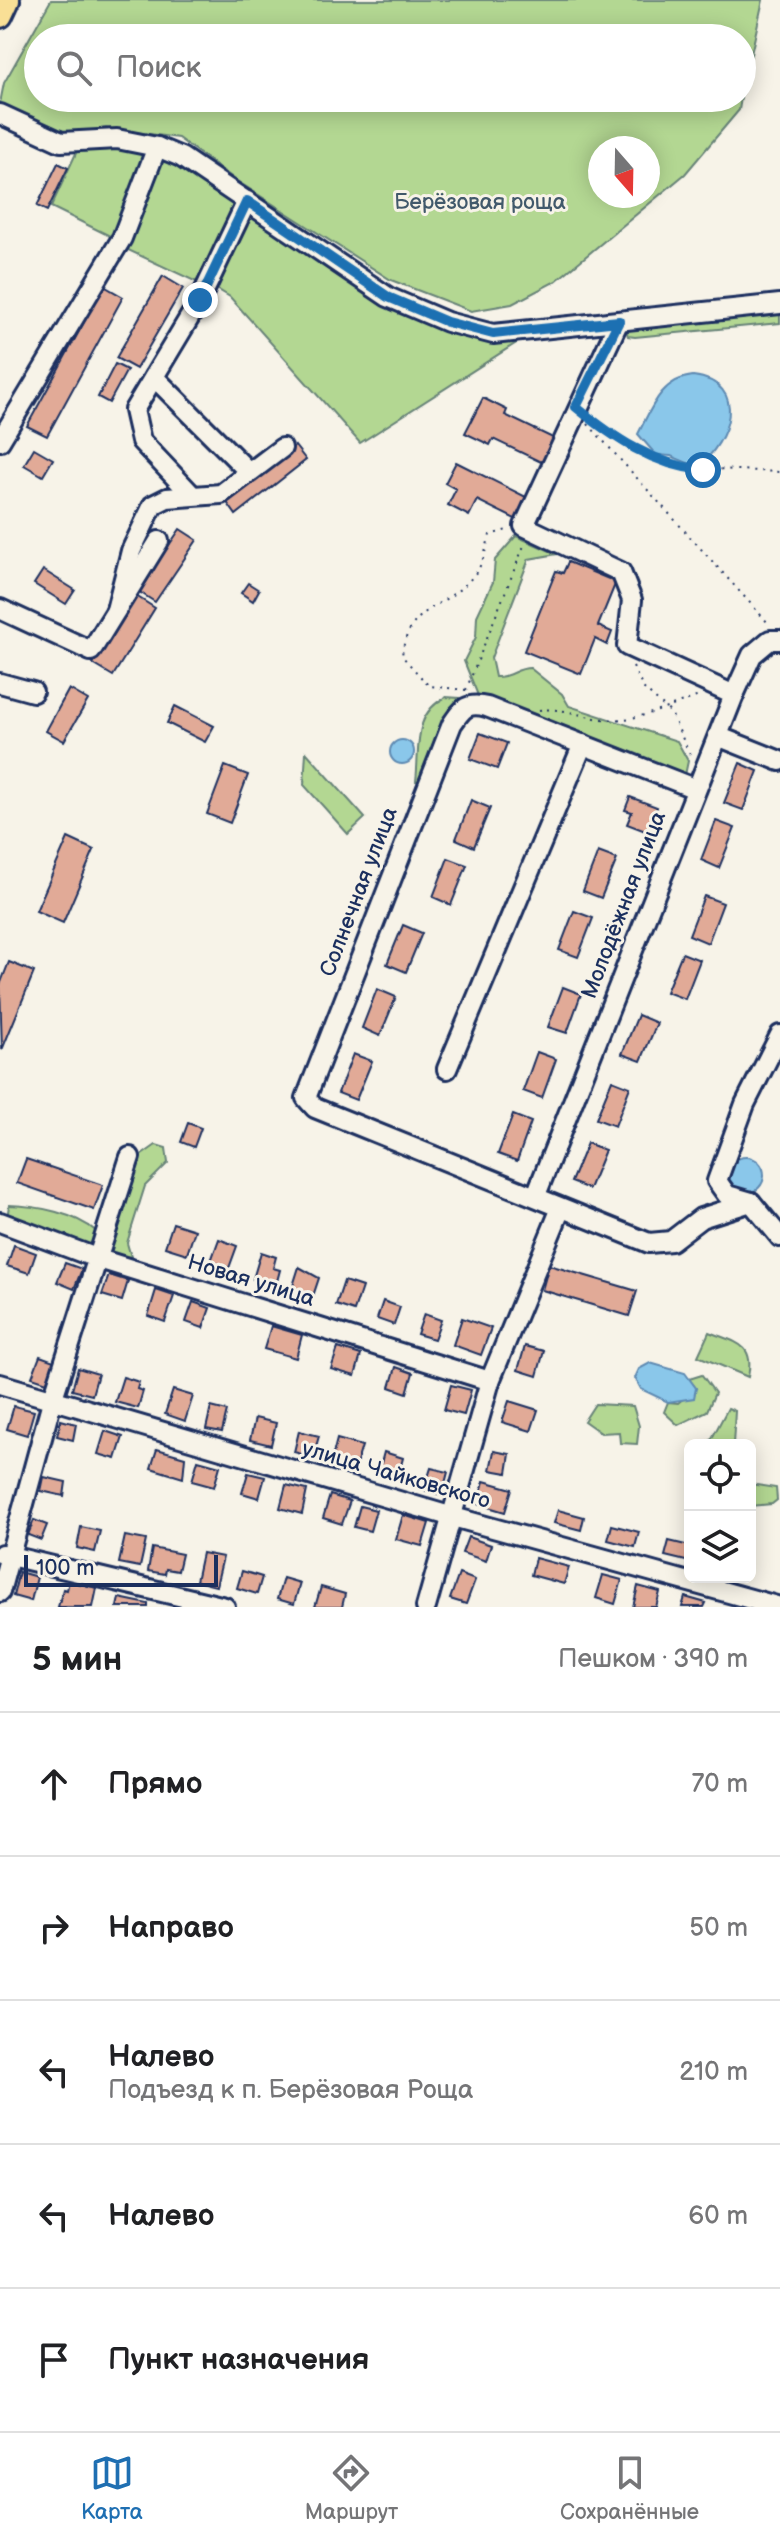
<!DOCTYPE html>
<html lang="ru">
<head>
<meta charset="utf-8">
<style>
  body { margin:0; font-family:"Balsamiq Sans",sans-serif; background:#f6f6f6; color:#202124 }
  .controls { position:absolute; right:24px; bottom:24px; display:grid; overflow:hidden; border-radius:12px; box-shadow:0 4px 20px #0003 }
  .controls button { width:72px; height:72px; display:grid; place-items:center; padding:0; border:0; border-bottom:2px solid #e0e0e0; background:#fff; color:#202124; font:40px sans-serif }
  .compass { position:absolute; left:588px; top:136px; width:72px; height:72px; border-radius:50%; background:#fff; box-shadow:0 4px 20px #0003; rotate:160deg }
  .scale { position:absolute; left:24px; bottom:20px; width:194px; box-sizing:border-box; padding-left:8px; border:4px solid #1b2f5e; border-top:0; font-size:22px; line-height:28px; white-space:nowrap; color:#1b2f5e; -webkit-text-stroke:6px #f7f3e8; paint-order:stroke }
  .stop { position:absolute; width:24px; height:24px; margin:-18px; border:6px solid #1f6fb2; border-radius:50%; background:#fff }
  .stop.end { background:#1f6fb2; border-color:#fff; box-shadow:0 2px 8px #0008 }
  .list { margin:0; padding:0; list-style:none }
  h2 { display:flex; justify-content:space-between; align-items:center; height:104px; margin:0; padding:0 32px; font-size:34px }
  h2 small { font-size:26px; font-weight:400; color:#757577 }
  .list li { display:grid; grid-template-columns:52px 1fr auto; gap:24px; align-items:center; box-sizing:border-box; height:144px; padding:0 32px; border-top:2px solid #e0e0e0 }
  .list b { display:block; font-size:30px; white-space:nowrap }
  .list p { margin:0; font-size:26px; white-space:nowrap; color:#757577 }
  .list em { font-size:26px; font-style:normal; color:#757577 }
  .icon { flex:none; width:44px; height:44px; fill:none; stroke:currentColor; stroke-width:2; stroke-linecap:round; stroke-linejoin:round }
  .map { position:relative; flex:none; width:780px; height:1607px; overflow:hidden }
  .search { position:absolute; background:#fff; box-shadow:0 4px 20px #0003; left:24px; right:24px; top:24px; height:88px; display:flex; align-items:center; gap:20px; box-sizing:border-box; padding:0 28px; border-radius:44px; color:#757577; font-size:30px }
  .sheet { height:824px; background:#fff }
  nav { display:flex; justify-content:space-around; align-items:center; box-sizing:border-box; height:112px; border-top:2px solid #e0e0e0; background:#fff; font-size:22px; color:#757577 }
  nav a { display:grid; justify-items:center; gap:4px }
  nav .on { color:#1f6fb2 }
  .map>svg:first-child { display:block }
  .green { fill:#b3d792; stroke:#678378; stroke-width:2; fill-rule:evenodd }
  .water { fill:#8ac7ea; stroke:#5e8ab2; stroke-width:2 }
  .building { fill:#e1aa97; stroke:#1b2f5e; stroke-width:2 }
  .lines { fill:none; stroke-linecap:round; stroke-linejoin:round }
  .minor-casing { stroke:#1b2f5e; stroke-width:24 }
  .major-casing { stroke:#1b2f5e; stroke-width:30 }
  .path { stroke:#1b2f5e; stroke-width:2; stroke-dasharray:2 6; stroke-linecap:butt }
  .minor { stroke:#f7f3e8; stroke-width:18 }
  .major { stroke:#f9df96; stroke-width:24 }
  .route { stroke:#1f6fb2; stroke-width:10 }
  .labels { text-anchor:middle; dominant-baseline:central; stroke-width:6; stroke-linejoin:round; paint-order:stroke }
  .park-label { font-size:22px; fill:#41596b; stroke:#f7f3e8 }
  .street-label { font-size:22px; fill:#1b2f5e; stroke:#f7f3e8 }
</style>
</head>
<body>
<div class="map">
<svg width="780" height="1607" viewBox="0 0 780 1607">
  <rect width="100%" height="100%" fill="#f7f3e8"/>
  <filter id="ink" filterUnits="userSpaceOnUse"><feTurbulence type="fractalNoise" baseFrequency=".0125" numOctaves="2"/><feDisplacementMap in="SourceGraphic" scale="16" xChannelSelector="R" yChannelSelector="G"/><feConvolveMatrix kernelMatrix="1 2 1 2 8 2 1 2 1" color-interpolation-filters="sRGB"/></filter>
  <g filter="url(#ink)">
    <g class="green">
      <path d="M51 0H763L742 95V38H38V98H741L739 110 685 174 556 281 512 304 471 311 391 280 237 181 178 138 106 128 75 134 34 124 0 103 4 83ZM600 148H648V196H600Z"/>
      <polygon points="109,147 147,154 116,239 51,207 78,149"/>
      <polygon points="157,151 241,203 203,285 126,249"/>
      <polygon points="248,207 387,301 521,340 360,443 230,297 212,286"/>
      <polygon points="780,308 780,323 635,337 628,336 625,326"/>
      <path d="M516 536 557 554 529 559 491 658 495 677C510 678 516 668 530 668L562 694 569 706 677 741 688 761 684 780 481 703 464 661 476 637 477 616 493 582 495 560Z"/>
      <path d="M446 697 459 698 420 782 416 781C420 748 412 714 446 697Z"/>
      <polygon points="306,752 365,818 348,834 304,785"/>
      <polygon points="156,1145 166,1148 168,1163 145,1186 127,1243 131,1257 104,1255 132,1162"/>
      <path d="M9 1205C38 1206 75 1213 97 1232L90 1247 7 1219Z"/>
      <path d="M709 1332C736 1343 755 1343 748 1377L698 1356Z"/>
      <polygon points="702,1375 715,1393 707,1411 678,1425 664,1412 668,1402 678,1403 696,1388 689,1379"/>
      <polygon points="595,1404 633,1406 639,1426 637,1444 620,1443 619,1432 601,1433 584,1421"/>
      <polygon points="728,1408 735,1411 733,1445 701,1445 710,1442"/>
      <polygon points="750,1484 776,1488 777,1500 772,1504 750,1506"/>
    </g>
    <g class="water">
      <path d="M693 376C750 383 730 443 697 467L671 456 656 455 638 434C651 409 661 379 693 376Z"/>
      <circle cx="402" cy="752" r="12"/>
      <circle cx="746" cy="1175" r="18"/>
      <polygon points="650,1363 685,1373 696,1388 694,1398 668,1402 641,1389 635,1378 639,1369"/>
    </g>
    <g class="building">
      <polygon points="58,163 68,168 47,211 37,206"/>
      <polygon points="163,276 183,288 136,369 116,358"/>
      <polygon points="104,286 123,297 47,436 27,426"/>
      <polygon points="115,364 127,370 109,403 98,397"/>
      <polygon points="483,398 507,410 505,415 557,440 545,464 493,439 490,445 465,433"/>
      <polygon points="295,446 306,460 236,515 226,501"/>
      <polygon points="34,448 53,459 43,476 24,465"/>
      <polygon points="456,462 528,498 517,520 477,500 469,516 448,505 456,489 445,483"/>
      <polygon points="180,529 197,540 155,602 138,591"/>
      <polygon points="568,562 616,582 598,626 612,632 607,645 595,639 581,674 524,651 556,571 563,573"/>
      <polygon points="43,570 75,590 66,604 34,584"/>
      <polygon points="248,583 259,590 253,601 241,593"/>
      <polygon points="136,596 155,608 113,676 93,664"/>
      <polygon points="69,689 88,700 64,741 46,731"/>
      <polygon points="175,706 214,726 205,742 167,723"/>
      <polygon points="480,733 507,743 497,769 470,759"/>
      <polygon points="740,763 758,771 743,810 724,803"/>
      <polygon points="225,766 248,775 230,823 207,814"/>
      <polygon points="630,797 657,807 648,832 627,824 632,812 625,810"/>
      <polygon points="471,800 490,808 474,847 456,839"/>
      <polygon points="716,821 735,828 719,868 701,860"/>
      <polygon points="68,838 94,850 63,923 36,911"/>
      <polygon points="598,852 617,859 601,898 583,891"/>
      <polygon points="448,858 467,865 451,905 433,897"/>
      <polygon points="704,896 723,903 708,943 689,935"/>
      <polygon points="574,911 593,918 578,957 559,950"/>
      <polygon points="403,925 422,933 406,972 387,964"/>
      <polygon points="682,953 700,960 685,999 666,992"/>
      <polygon points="9,962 34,972 2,1050 0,985"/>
      <polygon points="563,987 581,994 567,1033 548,1027"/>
      <polygon points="377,989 396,997 380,1036 362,1028"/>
      <polygon points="638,1015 657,1023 641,1061 622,1054"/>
      <polygon points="537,1052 556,1059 542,1098 523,1091"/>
      <polygon points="353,1054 372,1061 356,1100 338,1093"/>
      <polygon points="612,1080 630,1087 615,1126 596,1119"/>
      <polygon points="513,1115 531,1122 517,1161 498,1154"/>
      <polygon points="188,1123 201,1128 194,1147 181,1142"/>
      <polygon points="587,1143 605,1150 589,1189 571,1182"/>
      <polygon points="26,1159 103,1185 94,1210 17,1183"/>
      <polygon points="173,1223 195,1230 187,1254 165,1247"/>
      <polygon points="219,1239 237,1246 229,1268 211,1261"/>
      <polygon points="14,1245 36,1253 29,1273 7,1266"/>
      <polygon points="261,1252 276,1257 273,1268 280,1270 276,1285 253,1279"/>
      <polygon points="65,1263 82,1269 74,1289 57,1282"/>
      <polygon points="549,1265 637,1291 629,1316 542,1290"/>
      <polygon points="299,1267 319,1278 313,1296 292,1289"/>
      <polygon points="109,1275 128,1281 122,1301 102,1295"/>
      <polygon points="344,1281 362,1287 354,1311 336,1305"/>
      <polygon points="156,1290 174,1296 165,1322 148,1316"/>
      <polygon points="383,1301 400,1307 394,1325 377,1319"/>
      <polygon points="193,1302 210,1308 203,1328 186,1322"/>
      <polygon points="424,1314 441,1320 434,1339 417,1334"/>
      <polygon points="462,1318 491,1328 481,1355 453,1345"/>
      <polygon points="271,1326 302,1335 296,1358 264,1349"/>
      <polygon points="525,1346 544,1351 537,1376 518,1370"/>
      <polygon points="338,1348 361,1355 355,1376 331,1369"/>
      <polygon points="40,1356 54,1361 47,1382 32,1377"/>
      <polygon points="396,1367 413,1373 407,1393 390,1387"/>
      <polygon points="78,1368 98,1374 92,1395 72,1390"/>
      <polygon points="123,1377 139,1382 137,1389 143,1391 138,1408 115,1402"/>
      <polygon points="451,1385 471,1390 464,1415 444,1410"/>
      <polygon points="173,1390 193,1396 185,1421 165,1414"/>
      <polygon points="509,1401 538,1410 531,1431 502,1422"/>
      <polygon points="14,1406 34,1411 27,1435 7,1429"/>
      <polygon points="211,1407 227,1411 222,1432 206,1429"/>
      <polygon points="255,1418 276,1423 271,1445 250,1440"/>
      <polygon points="61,1420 76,1424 73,1440 57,1436"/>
      <polygon points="105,1431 123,1437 116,1459 98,1454"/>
      <polygon points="299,1431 319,1436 313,1457 294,1452"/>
      <polygon points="337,1439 362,1446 355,1469 331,1462"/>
      <polygon points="157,1449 185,1457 183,1478 151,1468"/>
      <polygon points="494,1451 510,1454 507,1473 490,1470"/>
      <polygon points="384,1452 403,1458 397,1480 378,1474"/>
      <polygon points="198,1460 220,1466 214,1487 192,1481"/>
      <polygon points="431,1468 448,1472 442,1495 424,1490"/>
      <polygon points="248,1473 265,1477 259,1498 242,1493"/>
      <polygon points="44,1477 66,1482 64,1496 41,1491"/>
      <polygon points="484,1481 512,1489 505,1512 478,1504"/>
      <polygon points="286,1485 307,1490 302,1514 280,1508"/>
      <polygon points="330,1495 350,1501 342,1524 323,1518"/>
      <polygon points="360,1506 376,1510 370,1531 354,1527"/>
      <polygon points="558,1510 584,1517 581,1530 554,1523"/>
      <polygon points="403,1515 429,1523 422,1546 396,1539"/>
      <polygon points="34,1520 47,1525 41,1540 28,1535"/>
      <polygon points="612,1525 639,1532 635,1547 608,1540"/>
      <polygon points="81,1527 100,1531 95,1552 77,1548"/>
      <polygon points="125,1536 146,1540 140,1567 119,1563"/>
      <polygon points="468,1537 491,1545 486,1561 462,1553"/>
      <polygon points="669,1541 690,1546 690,1562 665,1556"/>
      <polygon points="152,1548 182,1554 178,1571 166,1569 165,1574 148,1571"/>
      <polygon points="202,1553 223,1557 216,1586 196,1581"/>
      <polygon points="535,1558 569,1567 564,1584 531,1575"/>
      <polygon points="242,1571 262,1577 257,1594 237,1588"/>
      <polygon points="19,1572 37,1577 31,1601 13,1596"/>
      <polygon points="459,1574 475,1580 466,1604 450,1599"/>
      <polygon points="603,1575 622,1580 615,1604 596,1598"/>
      <polygon points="283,1578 300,1583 294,1604 277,1599"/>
      <polygon points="69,1581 97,1588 93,1607 58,1607 63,1589 67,1590"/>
      <polygon points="638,1586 660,1592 656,1607 633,1607"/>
      <polygon points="321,1587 345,1594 342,1607 315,1607"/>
      <polygon points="685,1597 706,1603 704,1607 682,1607"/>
      <polygon points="119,1598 148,1604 148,1607 117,1607"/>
    </g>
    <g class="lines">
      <defs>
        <g id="minor">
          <polyline points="0,114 61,142 117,139 157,147 181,157 388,297 447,322 493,334 780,304"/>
          <polyline points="619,321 524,526 621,572 632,600 627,646 734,695"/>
          <polyline points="154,377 249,472"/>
          <polyline points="0,441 122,238 157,147"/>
          <polyline points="191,494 141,441 134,410 200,300 247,201"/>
          <polyline points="0,609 91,651 159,541"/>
          <polyline points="116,610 131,551 153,505 167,498 221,494 282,448"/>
          <polyline points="0,683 33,692"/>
          <polyline points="720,737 780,761"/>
          <path d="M696 789 487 707C467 702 463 708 452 724L306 1098 315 1108 649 1243 671 1241 701 1218 751 1202 780 1237"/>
          <polyline points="447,1069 583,744"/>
          <polyline points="536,1195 734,695 752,655 770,640 780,640"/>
          <polyline points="751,1202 727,1195 717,1181 745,1104 780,1035"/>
          <polyline points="0,1222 99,1259 490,1381"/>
          <polyline points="0,1384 453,1517 780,1607"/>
          <polyline points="2,1554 225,1607"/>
          <polyline points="0,1592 52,1401 130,1157"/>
          <polyline points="426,1607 490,1381 561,1208"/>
        </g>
        <polyline id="major" points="0,15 7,0"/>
      </defs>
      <use href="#minor" class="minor-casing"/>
      <use href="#major" class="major-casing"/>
      <g class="path">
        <polyline points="590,418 609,433 674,467 780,472"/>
        <polyline points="588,424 769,624"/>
        <polyline points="633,667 643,688 671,713 691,757"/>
        <path d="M466 690 429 686 402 656C407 605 447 609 474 575 483 565 486 548 490 535L507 530"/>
        <polyline points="466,690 525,543"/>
        <path d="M539 710C562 707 579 716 601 719 635 723 668 707 699 696"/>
      </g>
      <use href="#minor" class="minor"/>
      <use href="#major" class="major"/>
    </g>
  </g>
  <g class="lines" filter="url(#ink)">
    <path class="route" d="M200 300 247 201 388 297 447 322 493 334 619 321 576 407C614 438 653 465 703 470"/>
  </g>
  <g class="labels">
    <g class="park-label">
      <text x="480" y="202">Берёзовая роща</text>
    </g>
    <g class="street-label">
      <text transform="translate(359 892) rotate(-69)">Солнечная улица</text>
      <text transform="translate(624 905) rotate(-69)">Молодёжная улица</text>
      <text transform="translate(251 1281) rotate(17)">Новая улица</text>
      <text transform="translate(396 1475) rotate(16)">улица Чайковского</text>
    </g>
  </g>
</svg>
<div class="controls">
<button><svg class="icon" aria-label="locate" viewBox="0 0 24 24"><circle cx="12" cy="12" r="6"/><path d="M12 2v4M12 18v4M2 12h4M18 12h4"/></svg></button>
<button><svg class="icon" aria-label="layers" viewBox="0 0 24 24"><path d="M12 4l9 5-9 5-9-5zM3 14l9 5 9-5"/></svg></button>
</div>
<svg class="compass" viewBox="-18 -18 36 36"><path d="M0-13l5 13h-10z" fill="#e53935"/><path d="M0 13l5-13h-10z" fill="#757577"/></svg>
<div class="scale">100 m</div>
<div class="stop" style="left:703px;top:470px"></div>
<div class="stop end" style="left:200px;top:300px"></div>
<div class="search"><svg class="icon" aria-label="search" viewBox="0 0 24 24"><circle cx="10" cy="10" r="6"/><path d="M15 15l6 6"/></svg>Поиск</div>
</div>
<section class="sheet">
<h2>5 мин<small>Пешком · 390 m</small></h2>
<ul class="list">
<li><svg class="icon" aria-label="ahead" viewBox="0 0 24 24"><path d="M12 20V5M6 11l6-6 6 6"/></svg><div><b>Прямо</b></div><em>70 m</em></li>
<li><svg class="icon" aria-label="right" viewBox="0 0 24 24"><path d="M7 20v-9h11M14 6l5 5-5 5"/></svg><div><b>Направо</b></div><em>50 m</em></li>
<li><svg class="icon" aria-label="left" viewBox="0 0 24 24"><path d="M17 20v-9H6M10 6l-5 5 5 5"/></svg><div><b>Налево</b><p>Подъезд к п. Берёзовая Роща</p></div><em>210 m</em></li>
<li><svg class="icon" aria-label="left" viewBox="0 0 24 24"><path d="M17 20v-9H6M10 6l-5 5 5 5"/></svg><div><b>Налево</b></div><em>60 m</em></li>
<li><svg class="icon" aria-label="arrive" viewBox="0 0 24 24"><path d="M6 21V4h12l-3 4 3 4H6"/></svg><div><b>Пункт назначения</b></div></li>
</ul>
</section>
<nav>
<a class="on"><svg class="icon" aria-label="map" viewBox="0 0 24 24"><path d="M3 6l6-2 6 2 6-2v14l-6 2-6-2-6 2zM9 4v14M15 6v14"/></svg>Карта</a>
<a><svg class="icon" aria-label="directions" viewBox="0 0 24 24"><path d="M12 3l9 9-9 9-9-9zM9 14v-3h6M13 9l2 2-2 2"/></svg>Маршрут</a>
<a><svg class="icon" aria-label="saved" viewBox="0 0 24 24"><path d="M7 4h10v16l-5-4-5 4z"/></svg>Сохранённые</a>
</nav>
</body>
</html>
